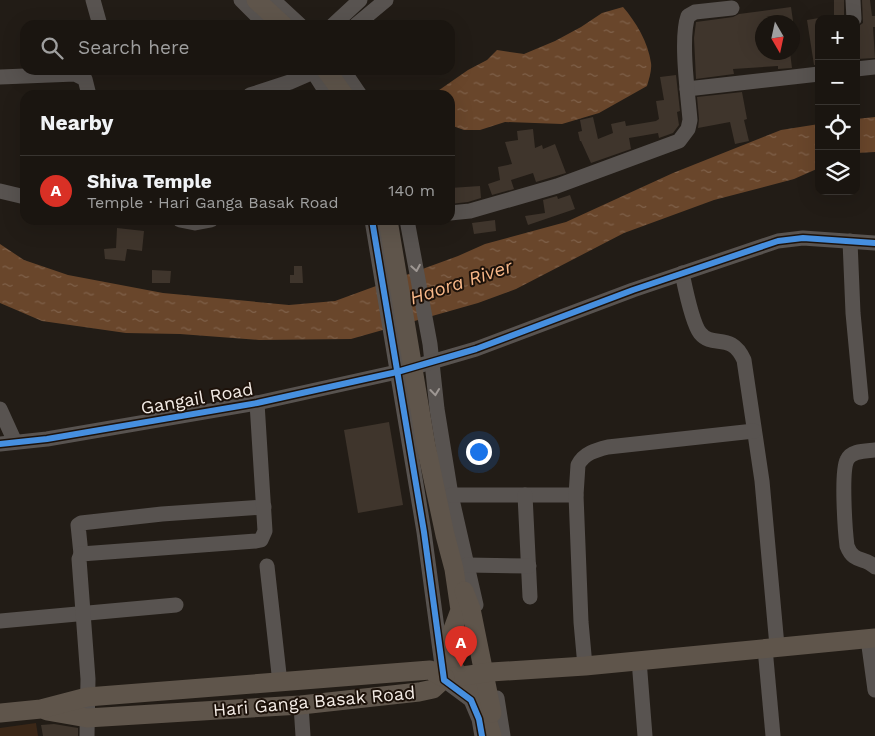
<!DOCTYPE html>
<html lang="en">
<head>
<meta charset="utf-8">
<style>
  body { margin:0; font-family:"Work Sans",sans-serif; background:#231e19; color:#f1f3f6 }
  .controls { position:absolute; right:15px; top:15px; display:grid; overflow:hidden; border-radius:10px; box-shadow:0 5px 20px #0002 }
  .controls button { width:45px; height:45px; display:grid; place-items:center; padding:0; border:0; border-bottom:1px solid #383430; background:#1a1510; color:#f1f3f6; font:25px sans-serif }
  .compass { position:absolute; left:755px; top:15px; width:45px; height:45px; border-radius:50%; background:#1a1510; box-shadow:0 5px 20px #0002; rotate:171deg }
  .you { position:absolute; left:478px; top:451px; width:18px; height:18px; margin:-12px; border:4px solid #fff; border-radius:50%; background:#1a73e8; box-shadow:0 0 0 8px #1a73e833 }
  .badge { display:grid; place-items:center; width:32px; height:32px; border-radius:50%; background:#d93025; color:#fff; font-size:16px; font-weight:700 }
  .pin { position:absolute; translate:-50% -41px; filter:drop-shadow(0 1px 2px #0008) }
  .pin::after { content:''; position:absolute; top:26px; width:18px; height:15px; background:inherit; clip-path:polygon(0 0,100% 0,50% 100%) }
  .list { margin:0; padding:0; list-style:none }
  h2 { display:flex; justify-content:space-between; align-items:center; height:65px; margin:0; padding:0 20px; font-size:21px }
  h2 small { font-size:16px; font-weight:400; color:#9f9f9f }
  .list li { display:grid; grid-template-columns:32px 1fr auto; gap:15px; align-items:center; box-sizing:border-box; height:70px; padding:0 20px; border-top:1px solid #383430 }
  .list b { display:block; font-size:19px; white-space:nowrap }
  .list p { margin:0; font-size:16px; white-space:nowrap; color:#9f9f9f }
  .list em { font-size:16px; font-style:normal; color:#9f9f9f }
  .icon { flex:none; width:28px; height:28px; fill:none; stroke:currentColor; stroke-width:2; stroke-linecap:round; stroke-linejoin:round }
  .map { position:relative; flex:none; width:875px; height:736px; overflow:hidden }
  .search { position:absolute; background:#1a1510; box-shadow:0 5px 20px #0002; left:20px; top:20px; width:435px; height:55px; display:flex; align-items:center; gap:12px; box-sizing:border-box; padding:0 18px; border-radius:15px; color:#9f9f9f; font-size:19px }
  .panel { position:absolute; background:#1a1510; box-shadow:0 5px 20px #0002; left:20px; top:90px; width:435px; height:135px; border-radius:15px }
  .map>svg:first-child { display:block }
  .green { fill:#3b2717 }
  .water { fill:url(#water-ripples) }
  .building { fill:#3f352c }
  .lines { fill:none; stroke-linecap:round; stroke-linejoin:round }
  .minor { stroke:#585350; stroke-width:15 }
  .major { stroke:#5f554b; stroke-width:19 }
  .cycleway-casing { stroke:#1d120a; stroke-width:9 }
  .cycleway { stroke:#468fdf; stroke-width:6 }
  .oneway { stroke:#9e9793 }
  .labels { text-anchor:middle; dominant-baseline:central; stroke-width:4; stroke-linejoin:round; paint-order:stroke }
  .street-label { font-size:18px; fill:#f3ebe5; stroke:#1d120a }
  .water-label { font-size:19px; font-style:italic; fill:#f8b889; stroke:#1d120a }
</style>
</head>
<body>
<div class="map">
<svg width="875" height="736" viewBox="0 0 875 736">
  <defs>
    <pattern id="water-ripples" width="26" height="14" patternUnits="userSpaceOnUse" patternTransform="scale(1.25)"><rect width="26" height="14" fill="#69462b"/><path d="M2 4q2-2 4 0t4 0M15 11q2-2 4 0t4 0" fill="none" stroke="#7f614a"/></pattern>
  </defs>
  <rect width="100%" height="100%" fill="#221c16"/>
  <polygon class="green" points="36,723 38,736 0,736 0,728"/>
  <g class="water">
    <path d="M623 7C636 22 648 42 651 63 652 70 649 79 647 86L599 113 562 124 505 122 480 130H464L450 125V95H432L468 70 487 60 497 50 524 54 555 41 581 27 602 13Z"/>
    <polygon points="875,117 875,152 856,153 856,119"/>
    <polygon points="819,124 819,168 794,179 714,200 624,233 516,289 478,303 351,339 259,340 180,334 126,333 42,321 0,303 0,244 24,260 68,275 163,293 289,305 335,301 458,256 485,244 566,222 673,173 781,130"/>
  </g>
  <g class="building">
    <rect x="834" y="0" width="10" height="16"/>
    <polygon points="862,0 870,0 872,16 875,16 875,27 873,27 875,58 857,59 856,28 863,23"/>
    <polygon points="791,7 793,21 762,22 762,52 790,52 792,68 778,69 778,66 733,69 734,74 696,79 694,38 696,22 733,17 739,14"/>
    <polygon points="819,18 819,65 814,65 807,20"/>
    <polygon points="676,75 680,111 677,112 679,125 673,133 659,138 658,133 629,138 631,149 591,163 581,141 580,141 578,132 582,131 580,120 593,117 598,139 613,133 611,124 625,121 626,126 656,121 659,119 656,101 664,100 660,77"/>
    <polygon points="742,92 747,119 744,120 749,141 735,144 730,122 698,128 699,119 697,97"/>
    <polygon points="533,129 535,148 542,145 543,149 555,144 566,173 536,182 533,173 511,180 514,189 492,195 488,184 500,180 498,167 512,164 505,142 518,140 517,131"/>
    <polygon points="480,186 481,198 468,202 450,204 450,188"/>
    <polygon points="570,195 575,209 528,225 525,216 545,213 543,200 557,196 558,199"/>
    <polygon points="495,220 496,231 474,234 472,223"/>
    <polygon points="117,228 144,231 142,251 127,249 125,261 105,259 104,249 116,248"/>
    <polygon points="294,266 302,266 303,283 290,283 290,275 294,275"/>
    <polygon points="152,270 171,271 170,283 152,283"/>
    <polygon points="389,422 403,505 358,513 344,430"/>
    <polygon points="54,724 78,728 78,736 43,736 41,725"/>
  </g>
  <g class="lines">
    <g class="minor">
      <polyline points="93,0 100,25"/>
      <polyline points="241,0 266,25"/>
      <polyline points="273,0 300,25"/>
      <polyline points="853,0 854,19"/>
      <polyline points="333,25 360,0"/>
      <polyline points="356,25 386,0"/>
      <polyline points="856,69 875,67"/>
      <polyline points="312,70 328,95"/>
      <polyline points="343,70 360,95"/>
      <polyline points="0,77 75,74 85,79 89,95"/>
      <polyline points="687,89 819,74"/>
      <polyline points="250,95 290,82 313,72"/>
      <polyline points="0,191 25,197"/>
      <path d="M450 213 470 211 557 186 679 141 688 129 690 120C688 95 680 38 688 16L695 12 732 8"/>
      <polyline points="180,220 195,223 211,220"/>
      <polyline points="372,220 424,532 444,680 471,700 479,719 482,736"/>
      <polyline points="407,220 430,344 437,409 451,495 476,605"/>
      <polyline points="850,241 853,313 861,398"/>
      <path d="M682 273C685 287 692 323 700 333 713 349 731 331 744 360L762 481 777 646"/>
      <polyline points="0,409 15,442"/>
      <polyline points="0,444 47,439 257,403 397,372 476,349 633,290 778,241 803,238 875,243"/>
      <path d="M875 450C866 451 851 450 847 460 841 472 845 530 847 546 854 564 864 556 875 567"/>
      <polyline points="451,495 576,495"/>
      <polyline points="525,495 530,597"/>
      <polyline points="81,554 78,525 81,523 162,514 264,507"/>
      <polyline points="467,565 529,566"/>
      <polyline points="267,566 280,683"/>
      <polyline points="0,621 176,605"/>
      <polyline points="868,639 875,690"/>
      <polyline points="765,648 773,736"/>
      <polyline points="639,660 645,736"/>
      <path d="M585 666 581 622 576 495 578 465C584 453 596 450 608 447L754 431"/>
      <polyline points="497,698 503,736"/>
      <polyline points="301,705 303,736"/>
      <polyline points="87,736 88,679 79,559 81,554 256,541 261,540 265,531 257,403"/>
    </g>
    <g class="major">
      <polyline points="256,0 283,25"/>
      <polyline points="326,70 344,95"/>
      <polyline points="388,220 426,446 445,535 454,569 460,610 450,637 449,651 452,664 460,679 481,699 492,736"/>
      <polyline points="464,591 471,609 492,713"/>
      <polyline points="448,678 491,672 585,666 875,638"/>
      <polyline points="47,711 87,718 301,705 419,692 433,689 445,678"/>
      <polyline points="0,713 41,709 87,697 430,670 445,678"/>
    </g>
    <defs>
      <g id="cycleway">
        <polyline points="372,220 424,532 444,680 471,700 479,719 482,736"/>
        <polyline points="0,444 47,439 257,403 397,372 476,349 633,290 778,241 803,238 875,243"/>
      </g>
    </defs>
    <use href="#cycleway" class="cycleway-casing"/>
    <use href="#cycleway" class="cycleway"/>
  </g>
  <defs><path id="oneway-chevron" d="M-2-3.5L2.5 0L-2 3.5" fill="none" stroke-width="1.6" stroke-linecap="round" stroke-linejoin="round" transform="scale(1.25)"/></defs>
  <g class="oneway">
    <use href="#oneway-chevron" transform="translate(416 268) rotate(80)"/>
    <use href="#oneway-chevron" transform="translate(435 392) rotate(84)"/>
  </g>
  <g class="labels">
    <g class="street-label">
      <text transform="translate(197 398) rotate(-10)">Gangail Road</text>
      <text transform="translate(314 701) rotate(-5)">Hari Ganga Basak Road</text>
    </g>
    <g class="water-label">
      <text transform="translate(461 282) rotate(-18)">Haora River</text>
    </g>
  </g>
</svg>
<div class="controls">
<button>+</button>
<button>−</button>
<button><svg class="icon" aria-label="locate" viewBox="0 0 24 24"><circle cx="12" cy="12" r="6"/><path d="M12 2v4M12 18v4M2 12h4M18 12h4"/></svg></button>
<button><svg class="icon" aria-label="layers" viewBox="0 0 24 24"><path d="M12 4l9 5-9 5-9-5zM3 14l9 5 9-5"/></svg></button>
</div>
<svg class="compass" viewBox="-18 -18 36 36"><path d="M0-13l5 13h-10z" fill="#e53935"/><path d="M0 13l5-13h-10z" fill="#9f9f9f"/></svg>
<div class="you"></div>
<div class="pin badge" style="left:461px;top:667px">A</div>
<div class="search"><svg class="icon" aria-label="search" viewBox="0 0 24 24"><circle cx="10" cy="10" r="6"/><path d="M15 15l6 6"/></svg>Search here</div>
<section class="panel">
<h2>Nearby<small></small></h2>
<ul class="list">
<li><span class="badge">A</span><div><b>Shiva Temple</b><p>Temple · Hari Ganga Basak Road</p></div><em>140 m</em></li>
</ul>
</section>
</div>
</body>
</html>
